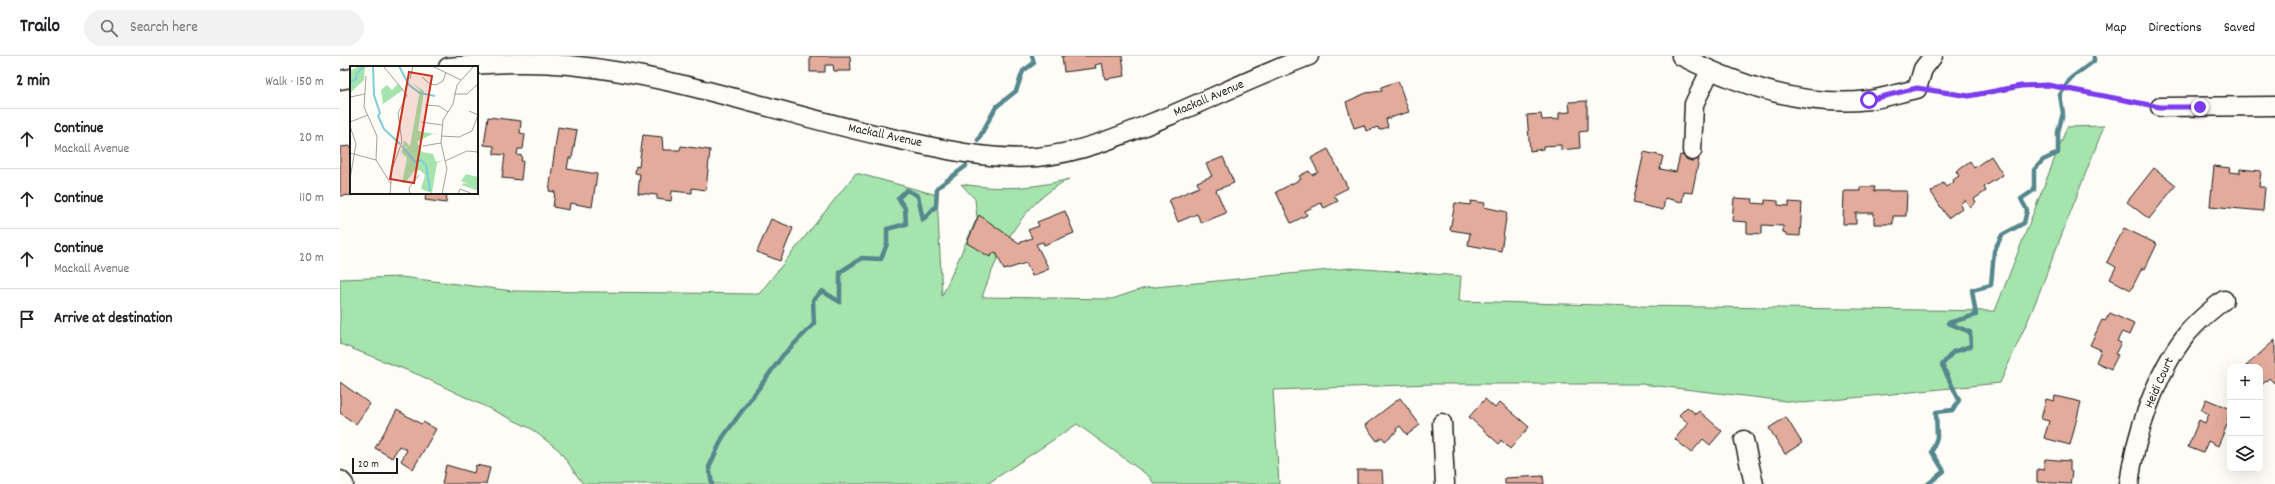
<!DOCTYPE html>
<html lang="en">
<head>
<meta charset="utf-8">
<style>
  body { margin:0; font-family:Dekko,sans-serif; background:#f2f2f2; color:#202124 }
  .controls { position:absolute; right:12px; bottom:12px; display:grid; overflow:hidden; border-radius:8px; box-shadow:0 4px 16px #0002 }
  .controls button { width:36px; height:36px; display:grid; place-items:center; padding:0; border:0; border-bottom:1px solid #e0e0e0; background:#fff; color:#202124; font:20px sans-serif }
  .scale { position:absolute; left:12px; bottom:10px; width:46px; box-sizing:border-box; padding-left:4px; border:2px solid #1c1c1c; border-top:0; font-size:11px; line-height:14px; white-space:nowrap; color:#1c1c1c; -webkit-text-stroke:3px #fdfcf7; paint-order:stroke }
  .stop { position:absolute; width:12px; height:12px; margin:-9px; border:3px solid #7c3aed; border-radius:50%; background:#fff }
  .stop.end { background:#7c3aed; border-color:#fff; box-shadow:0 1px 4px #0008 }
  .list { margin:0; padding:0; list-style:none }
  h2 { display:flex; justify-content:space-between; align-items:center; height:52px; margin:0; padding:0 16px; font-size:17px }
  h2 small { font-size:13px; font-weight:400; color:#757577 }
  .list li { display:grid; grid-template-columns:26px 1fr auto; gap:12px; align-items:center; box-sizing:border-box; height:60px; padding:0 16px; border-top:1px solid #e0e0e0 }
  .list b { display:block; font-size:15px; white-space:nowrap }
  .list p { margin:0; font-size:13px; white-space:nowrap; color:#757577 }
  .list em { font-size:13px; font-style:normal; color:#757577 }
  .icon { flex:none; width:22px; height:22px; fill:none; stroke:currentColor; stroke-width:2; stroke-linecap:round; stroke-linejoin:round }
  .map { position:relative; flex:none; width:1935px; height:428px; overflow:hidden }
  header { display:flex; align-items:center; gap:24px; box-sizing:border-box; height:56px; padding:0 20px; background:#fff; border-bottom:1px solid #e0e0e0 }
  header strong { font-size:19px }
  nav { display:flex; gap:22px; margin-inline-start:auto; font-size:14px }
  .search { width:280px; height:36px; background:#f2f2f2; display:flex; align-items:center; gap:10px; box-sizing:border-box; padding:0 14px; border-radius:22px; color:#757577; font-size:15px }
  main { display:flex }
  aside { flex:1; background:#fff }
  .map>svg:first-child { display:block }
  .green { fill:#a5e5ad; stroke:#608064 }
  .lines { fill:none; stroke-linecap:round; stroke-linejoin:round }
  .stream { stroke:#57878d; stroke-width:4.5 }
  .building { fill:#e3ab9b; stroke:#1c1c1c }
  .minor-casing { stroke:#1c1c1c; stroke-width:21 }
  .path { stroke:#1c1c1c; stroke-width:2.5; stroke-dasharray:3 3; stroke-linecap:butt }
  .minor { stroke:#fdfcf7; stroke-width:18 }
  .route { stroke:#7c3aed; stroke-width:5 }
  .labels { text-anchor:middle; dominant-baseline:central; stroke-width:3.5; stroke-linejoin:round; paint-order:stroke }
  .street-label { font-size:13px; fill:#1c1c1c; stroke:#fdfcf7 }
  .inset-river { fill:none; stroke:#7eced8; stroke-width:2 }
  .inset-road { fill:none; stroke:#a3a29f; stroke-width:1 }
  .view { fill:#c8321e; fill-opacity:0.15; stroke:#c8321e; stroke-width:2 }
  .inset-edge { fill:none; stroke:#1c1c1c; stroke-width:2 }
</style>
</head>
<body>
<header>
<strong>Trailo</strong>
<div class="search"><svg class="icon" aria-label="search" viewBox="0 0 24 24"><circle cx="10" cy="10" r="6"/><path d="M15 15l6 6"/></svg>Search here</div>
<nav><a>Map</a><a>Directions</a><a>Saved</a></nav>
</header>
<main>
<aside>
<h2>2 min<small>Walk · 150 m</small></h2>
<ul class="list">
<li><svg class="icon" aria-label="ahead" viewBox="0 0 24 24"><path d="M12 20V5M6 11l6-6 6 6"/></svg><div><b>Continue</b><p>Mackall Avenue</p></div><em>20 m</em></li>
<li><svg class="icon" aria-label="ahead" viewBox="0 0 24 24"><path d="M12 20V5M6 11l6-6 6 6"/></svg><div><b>Continue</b></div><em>110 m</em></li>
<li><svg class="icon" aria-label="ahead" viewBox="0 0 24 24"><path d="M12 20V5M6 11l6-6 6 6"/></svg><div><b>Continue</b><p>Mackall Avenue</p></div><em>20 m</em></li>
<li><svg class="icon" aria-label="arrive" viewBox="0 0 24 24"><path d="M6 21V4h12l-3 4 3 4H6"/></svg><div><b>Arrive at destination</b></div></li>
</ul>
</aside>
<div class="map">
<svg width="1935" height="428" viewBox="0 0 1935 428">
  <rect width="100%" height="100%" fill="#fdfcf7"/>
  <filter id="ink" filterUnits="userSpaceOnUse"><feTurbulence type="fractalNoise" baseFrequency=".025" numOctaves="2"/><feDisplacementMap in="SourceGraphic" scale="8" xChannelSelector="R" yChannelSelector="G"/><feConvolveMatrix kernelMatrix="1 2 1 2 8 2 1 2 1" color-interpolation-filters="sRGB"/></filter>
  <g filter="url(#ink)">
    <path class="green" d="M1764 70 1692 255 1660 327 1463 347 1301 328H1091L933 334 939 428H814L810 421 737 368 647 428H243L219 394 190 372 79 319 0 288V223L61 221 173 235 419 238 516 117 597 139 602 240 637 162 635 143 621 128C659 134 691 133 729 123 682 147 659 193 642 241L772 243 805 232 1010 212 1121 220 1119 245 1294 250 1655 255 1727 71Z"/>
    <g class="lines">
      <g class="stream">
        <polyline points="638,84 656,51 676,35 683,15 694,7 692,0"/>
        <polyline points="372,428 369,411 383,381 443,299 474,268 473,244 482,235 500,246 500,216 522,202 541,203 547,188 547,173 566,168 565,152 558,142 567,134 578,140 583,164 596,150 597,132 626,110"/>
        <polyline points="1588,428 1604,415 1592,396 1597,381 1596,356 1613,354 1619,344 1602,309 1613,296 1631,290 1630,276 1608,267 1636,259 1632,234 1651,229 1654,195 1662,179 1684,167 1687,154 1681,143 1694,134 1694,114 1703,104 1718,97 1718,76 1723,57 1720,39 1731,22 1754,5 1754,0"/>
      </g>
    </g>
    <g class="building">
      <polygon points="470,0 510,0 511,15 494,15 493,9 485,9 485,16 470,16"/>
      <polygon points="722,0 782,0 785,20 765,23 762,7 755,9 756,12 724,16"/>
      <polygon points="1058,25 1069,56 1046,63 1048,71 1039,74 1038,71 1026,75 1024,69 1014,72 1006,46 1026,37 1042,35 1041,31"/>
      <polygon points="1247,45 1247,75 1239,76 1240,92 1221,94 1221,89 1203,90 1203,93 1190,95 1187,59 1201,58 1202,64 1219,63 1219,57 1230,56 1229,46"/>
      <polygon points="148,61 181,65 180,77 185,78 183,93 178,93 177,99 182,100 181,105 183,105 181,124 162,122 165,99 154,98 154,90 144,89"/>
      <polygon points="218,71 237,74 232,102 229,102 227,113 257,118 252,151 230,147 229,154 213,151 215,136 209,135"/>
      <polygon points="303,79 322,81 323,94 340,94 341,90 370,94 366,134 352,132 352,137 332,135 331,145 317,143 317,139 298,137 300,118 295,117 296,110 299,111"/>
      <polygon points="11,90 12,139 0,140 0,91"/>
      <polygon points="988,93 1008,132 994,139 998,145 984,152 981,147 965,155 967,159 951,167 936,136 961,123 959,120 969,115 972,119 978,116 971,102"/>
      <polygon points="1304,96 1323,100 1320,113 1336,116 1340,99 1359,103 1352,137 1344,136 1342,146 1325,142 1323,154 1293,147"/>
      <polygon points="1651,100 1663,119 1644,131 1646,135 1634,143 1636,146 1630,151 1625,144 1620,148 1622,152 1608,162 1591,136 1603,127 1606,131 1614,126 1613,124 1619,120 1616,115 1630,105 1634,112"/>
      <polygon points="883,101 894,127 876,134 886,157 861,167 857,158 838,166 829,144 859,131 857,126 872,120 866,108"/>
      <polygon points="1874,110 1890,112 1889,116 1900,117 1900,113 1921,115 1919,131 1925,131 1923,155 1870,150"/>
      <polygon points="1814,112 1836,129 1809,163 1787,146"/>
      <polygon points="1520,131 1535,131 1534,135 1567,135 1566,160 1553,160 1553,168 1534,168 1534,157 1516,157 1516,168 1503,168 1504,135 1520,135"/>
      <polygon points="86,137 107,137 106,147 85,144"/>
      <polygon points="1394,142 1413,143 1412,147 1425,148 1425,144 1438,145 1438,149 1449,150 1449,146 1462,147 1460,180 1446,179 1446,177 1443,176 1443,170 1422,169 1422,178 1407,177 1407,166 1392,165"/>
      <polygon points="1131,145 1145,147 1144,151 1167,156 1161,195 1128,189 1130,177 1110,174 1115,147 1130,149"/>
      <polygon points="725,155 734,177 704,189 703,186 696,188 709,213 692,220 686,207 664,214 656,196 651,198 650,201 627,187 639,159 679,187 692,182 688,174 699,170 697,166"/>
      <polygon points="431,163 453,172 440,205 417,196"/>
      <polygon points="1784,172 1817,188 1805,213 1802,212 1791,234 1770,223 1776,211 1767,206"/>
      <polygon points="1770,257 1794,268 1789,279 1782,276 1777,285 1781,287 1775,298 1778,299 1771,313 1756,306 1761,294 1750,289 1762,264 1765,265"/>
      <polygon points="1935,284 1935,325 1934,327 1929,322 1920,331 1920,311 1905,311"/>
      <polygon points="0,326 30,348 16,368 0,357"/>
      <polygon points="1715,340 1741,346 1730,389 1704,382 1709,365 1701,363 1706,343 1714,345"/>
      <polygon points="1060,342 1080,369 1067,379 1060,370 1056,373 1057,375 1045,385 1042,381 1037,385 1025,369"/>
      <polygon points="1145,343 1155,352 1160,346 1189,371 1170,393 1161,384 1159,388 1129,361"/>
      <polygon points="1866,343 1890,353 1890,357 1887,363 1889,364 1878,390 1868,385 1863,397 1848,391 1859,364 1865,367 1869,358 1861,354"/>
      <polygon points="1347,351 1356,358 1359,355 1382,375 1370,389 1363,383 1351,397 1335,383 1348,367 1339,359"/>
      <polygon points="57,354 81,368 83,366 96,373 73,413 61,405 67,394 59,390 52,402 35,392"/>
      <polygon points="1446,361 1462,387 1445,398 1429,372"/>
      <polygon points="1705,403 1730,405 1730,415 1732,416 1730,428 1697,426 1697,413 1704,414"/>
      <polygon points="106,409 134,417 136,409 150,412 146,428 102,428"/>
      <polygon points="1017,414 1042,414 1043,428 1017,428"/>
      <polygon points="1203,420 1204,428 1165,428 1165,422"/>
    </g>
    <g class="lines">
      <defs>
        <g id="minor">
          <path d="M1341 0C1398 29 1464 52 1529 44 1545 42 1561 36 1577 33L1583 13 1593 0"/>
          <path d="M108 11C148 7 189 5 229 9 334 19 435 56 538 79 590 90 644 105 697 101 743 97 787 77 829 60 876 40 922 18 969 0"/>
          <polyline points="0,24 11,22"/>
          <polyline points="1820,51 1935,50"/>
          <polyline points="1352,95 1354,48 1370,15"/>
          <polyline points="1102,367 1105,428"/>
          <polyline points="1404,384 1414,428"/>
          <polyline points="0,424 4,428"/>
          <path d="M1789 428C1795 380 1816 317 1846 279 1857 265 1871 254 1884 244"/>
        </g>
      </defs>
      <use href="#minor" class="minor-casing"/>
      <polyline class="path" points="1593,35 1629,40 1681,30 1708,29 1805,48"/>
      <use href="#minor" class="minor"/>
    </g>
  </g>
  <g class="lines" filter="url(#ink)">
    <polyline class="route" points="1529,44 1577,32 1629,40 1681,30 1708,29 1820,51 1860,51"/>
  </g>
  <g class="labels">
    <g class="street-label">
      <text transform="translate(869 43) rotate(-23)">Mackall Avenue</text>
      <text transform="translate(545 80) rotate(12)">Mackall Avenue</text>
      <text transform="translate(1820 327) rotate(-66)">Heidi Court</text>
    </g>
  </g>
  <g transform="translate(10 10)">
    <rect width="128" height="128" fill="#fdfcf7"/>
    <path d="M9 0H15L14 14 1 26 0 5ZM61 16 74 25 68 65 90 69 82 68 67 76 72 86 83 88 86 96 94 94 87 97 82 127 71 123 75 109 70 104 64 105 55 117H52L57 92 51 86 53 82H58L53 80 54 74 60 80 70 24ZM48 18 53 24 33 38 31 24 37 19 42 24ZM116 108 128 111V125L112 119 113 117 118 118 111 115Z" fill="#a5e5ad"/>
    <path class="inset-river" d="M23 0 24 29 30 47 28 50 34 63 50 78M49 0 59 19 70 27 85 30M0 16 6 13 7 7 14 0M52 80 65 96 71 94 76 99 80 125"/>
    <path class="inset-road" d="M82 0 111 14M34 1 57 29 48 47 52 76 42 103 40 128M16 10 14 41 27 70 26 94M72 11 80 18 86 19 93 15 96 6M60 13 63 0M104 28H117L128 18M0 31 15 28M75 39 89 40 98 46M0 56 18 49M71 56 92 59M0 60 6 78 0 113M91 70 109 71 122 65 128 49 119 45M73 80 91 77M0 87 26 94 41 118M95 95 117 85 128 86M60 128 59 122 69 109M92 128 97 103 91 77 93 54 103 38 107 19 124 0M108 128 110 123 123 128"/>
    <path class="view" d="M59 6 82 10 64 117 40 113Z"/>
    <rect width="128" height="128" class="inset-edge"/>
  </g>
</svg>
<div class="controls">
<button>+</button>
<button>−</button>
<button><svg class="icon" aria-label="layers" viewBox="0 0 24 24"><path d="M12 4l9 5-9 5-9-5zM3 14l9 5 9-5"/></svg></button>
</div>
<div class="scale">20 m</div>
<div class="stop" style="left:1529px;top:44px"></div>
<div class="stop end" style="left:1860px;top:51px"></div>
</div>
</main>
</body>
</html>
